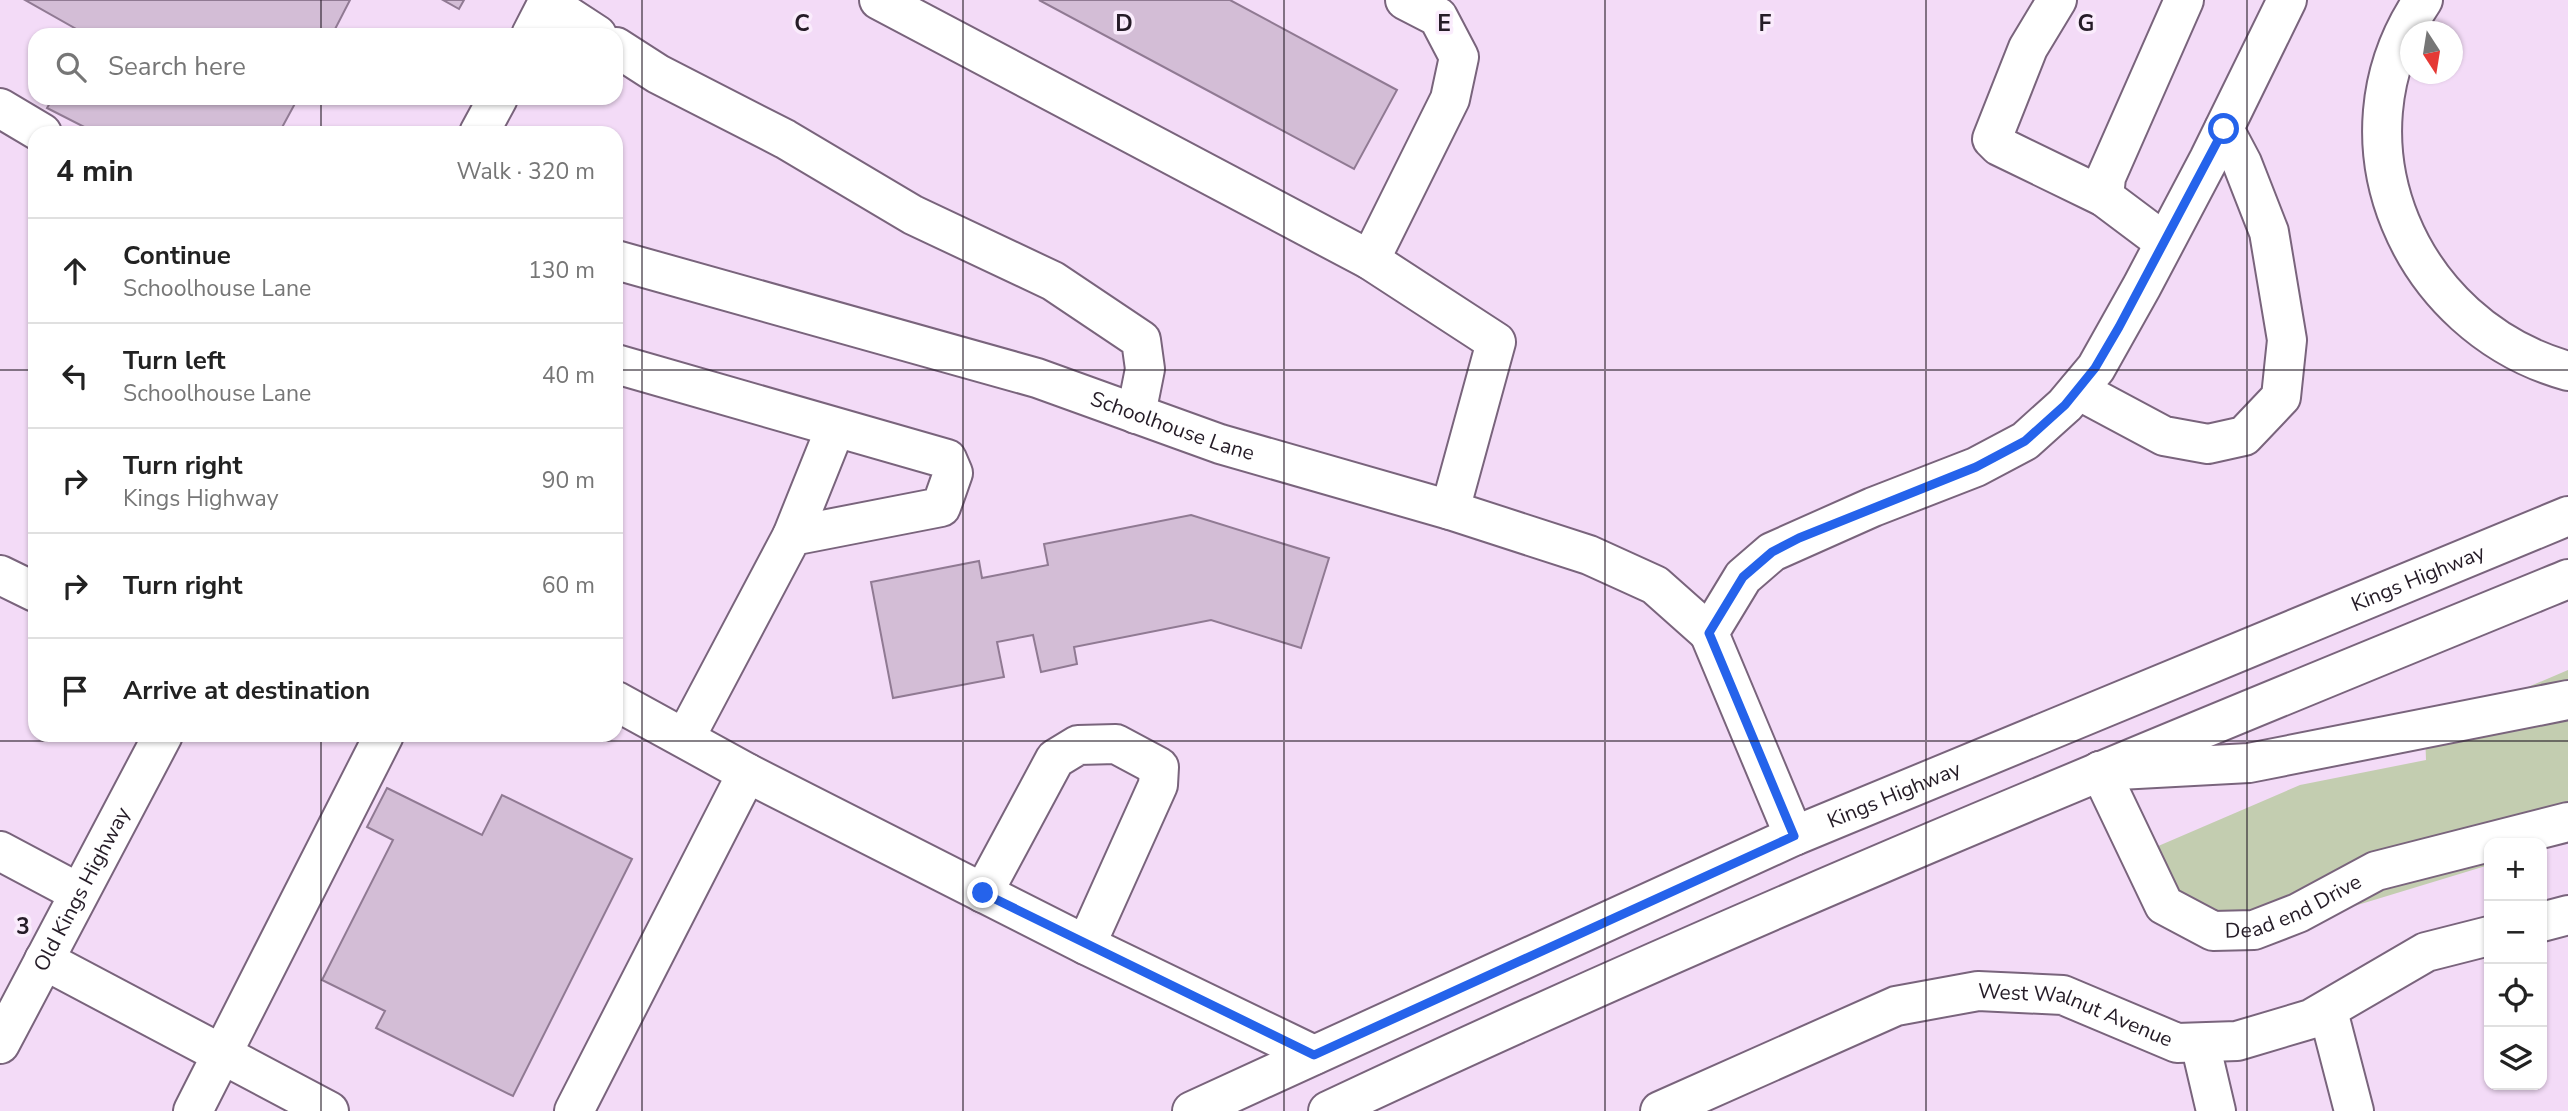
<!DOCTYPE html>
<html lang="en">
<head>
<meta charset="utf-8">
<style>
  body { margin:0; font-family:"Nunito Sans",sans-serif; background:#f2f2f2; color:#222 }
  .controls { position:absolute; right:21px; bottom:21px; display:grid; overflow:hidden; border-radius:14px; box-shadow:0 2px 5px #0004 }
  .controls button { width:63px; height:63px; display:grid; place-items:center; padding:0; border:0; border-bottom:2px solid #e0e0e0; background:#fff; color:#222; font:35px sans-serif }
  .compass { position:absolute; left:2400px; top:21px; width:63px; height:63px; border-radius:50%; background:#fff; box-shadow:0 2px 5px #0004; rotate:168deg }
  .stop { position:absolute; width:21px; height:21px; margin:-16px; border:5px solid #2563eb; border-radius:50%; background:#fff }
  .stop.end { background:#2563eb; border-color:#fff; box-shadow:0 2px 7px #0008 }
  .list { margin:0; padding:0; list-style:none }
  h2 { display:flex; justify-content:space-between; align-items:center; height:91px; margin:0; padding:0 28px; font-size:30px }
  h2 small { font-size:23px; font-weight:400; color:#767676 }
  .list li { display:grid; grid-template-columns:46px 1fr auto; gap:21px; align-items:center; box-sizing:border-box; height:105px; padding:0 28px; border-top:2px solid #e0e0e0 }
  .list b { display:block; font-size:26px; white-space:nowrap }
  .list p { margin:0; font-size:23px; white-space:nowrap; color:#767676 }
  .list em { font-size:23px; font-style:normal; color:#767676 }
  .icon { flex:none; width:38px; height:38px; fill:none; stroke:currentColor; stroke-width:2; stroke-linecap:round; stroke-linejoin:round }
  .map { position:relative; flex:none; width:2568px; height:1111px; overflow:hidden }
  .search { position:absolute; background:#fff; box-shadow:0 2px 5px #0004; left:28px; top:28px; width:595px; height:77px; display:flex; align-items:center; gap:18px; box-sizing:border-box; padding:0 24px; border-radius:21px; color:#767676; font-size:26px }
  .panel { position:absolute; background:#fff; box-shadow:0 2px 5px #0004; left:28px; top:126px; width:595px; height:616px; border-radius:21px }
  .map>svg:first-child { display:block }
  .green { fill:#c3cdb0 }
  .building { fill:#d3bdd6; stroke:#907a93; stroke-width:2 }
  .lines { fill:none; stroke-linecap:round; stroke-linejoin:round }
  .minor-casing { stroke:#79647c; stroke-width:42 }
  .major-casing { stroke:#79647c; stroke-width:42 }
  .highway-casing { stroke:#79647c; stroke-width:42 }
  .minor { stroke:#fff; stroke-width:38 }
  .major { stroke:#fff; stroke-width:38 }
  .highway { stroke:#fff; stroke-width:38 }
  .route { stroke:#2563eb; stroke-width:9 }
  .grid { fill:none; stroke:#251c27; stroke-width:2; stroke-opacity:0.55 }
  .labels { text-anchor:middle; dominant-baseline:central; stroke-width:7; stroke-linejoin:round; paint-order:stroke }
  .street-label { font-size:21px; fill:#251c27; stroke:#faecfc }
  .grid-label { font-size:23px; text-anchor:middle; font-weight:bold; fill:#251c27; stroke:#faecfc; stroke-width:7; stroke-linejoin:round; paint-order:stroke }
</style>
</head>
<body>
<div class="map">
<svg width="2568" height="1111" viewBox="0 0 2568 1111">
  <rect width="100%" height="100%" fill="#f3dbf7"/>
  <polygon class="green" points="2568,670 2568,841 2542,849 2542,843 2489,843 2489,865 2249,938 2160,898 2142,853 2300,785 2426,760 2425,731"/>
  <g class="building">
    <polygon points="25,0 350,0 332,35 87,35"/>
    <polygon points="443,0 464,0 459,9"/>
    <polygon points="1039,0 1230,0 1397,90 1354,169"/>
    <polygon points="53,98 298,98 279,133 96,133 47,108"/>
    <polygon points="1191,515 1329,558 1301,648 1211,620 1074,647 1077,664 1041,672 1033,635 997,642 1004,677 893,698 871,582 979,561 982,578 1048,565 1044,544"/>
    <polygon points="387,788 482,835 502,795 632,859 513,1096 376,1028 385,1011 322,980 393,840 367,827"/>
  </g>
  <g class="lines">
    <defs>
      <g id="minor">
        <polyline points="879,0 1370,260 1496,342 1450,510"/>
        <polyline points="2057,0 2028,48 1992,139 1999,146 2104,197 2164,242"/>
        <polyline points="548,3 597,35"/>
        <polyline points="531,35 549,0"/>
        <polyline points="616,47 658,74 785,139 913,215 1053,281 1141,340 1145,369 1136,414"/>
        <polyline points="0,108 42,133"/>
        <polyline points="479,133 498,98"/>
        <polyline points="2104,197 2106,177 2184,0"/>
        <path id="s1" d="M616 260 1037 378 1220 444 1450 510 1589 555 1655 585 1709 633"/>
        <polyline points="1370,260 1450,99 1459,57 1438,17 1405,0"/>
        <polyline points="616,364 947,459 953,473 941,507 792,536 685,738"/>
        <polyline points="2078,390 2164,436 2208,444 2244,436 2281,397 2287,340 2269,232 2242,163 2224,129"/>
        <polyline points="792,536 835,429"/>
        <polyline points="0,575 35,592"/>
        <path id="s2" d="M2100 771 2164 905 2213 931 2254 930 2298 913 2376 871 2568 822"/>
        <polyline points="747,773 1086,945 1314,1055"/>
        <polyline points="1794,836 1709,633 1743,577 1772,552 1873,507 1976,467 2025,441 2065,405 2096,368 2142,286 2209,159 2287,0"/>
        <polyline points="0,851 79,893"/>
        <polyline points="983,893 1055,759 1078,745 1116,744 1159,767 1158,785 1086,945"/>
        <polyline points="2542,922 2568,915"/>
        <polyline points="44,960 329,1111"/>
        <polyline points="2328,1011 2354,1111"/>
        <polyline points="2200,1043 2216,1111"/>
        <path id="s3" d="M0 1044 163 735"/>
        <polyline points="193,1111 384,735"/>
        <polyline points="574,1111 747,773 616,701"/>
        <path id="s4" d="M1660 1111 1896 1006 1978 991 2063 995 2177 1043 2237 1041 2311 1019 2426 952 2489 936"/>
      </g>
      <g id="major">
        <path id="s5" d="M1192 1111 1794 836 2568 516"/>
        <path d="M1328 1111C1735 919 2152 749 2568 579"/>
      </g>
      <g id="highway">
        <path d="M2423 0C2327 141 2410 327 2568 371"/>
        <polyline points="2100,771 2249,763 2568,700"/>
      </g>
    </defs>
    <use href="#minor" class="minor-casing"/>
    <use href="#major" class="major-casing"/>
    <use href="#highway" class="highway-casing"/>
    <use href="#minor" class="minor"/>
    <use href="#major" class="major"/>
    <use href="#highway" class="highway"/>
  </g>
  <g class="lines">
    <polyline class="route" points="983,893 1314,1055 1794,836 1709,633 1743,577 1772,552 1799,538 1976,467 2025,441 2065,405 2095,368 2119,327 2224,129"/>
  </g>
  <path class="grid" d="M321 0V35M642 0V1111M963 0V1111M1284 0V1111M1605 0V1111M1926 0V1111M2247 0V1111M321 98V133M0 370H35M616 370H2568M321 735V1111M0 741H2568"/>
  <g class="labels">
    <g class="street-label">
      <text stroke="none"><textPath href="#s1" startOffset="581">Schoolhouse Lane</textPath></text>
      <text stroke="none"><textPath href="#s5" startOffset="1337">Kings Highway</textPath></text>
      <text stroke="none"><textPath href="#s5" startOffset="770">Kings Highway</textPath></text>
      <text stroke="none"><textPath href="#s3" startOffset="175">Old Kings Highway</textPath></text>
      <text stroke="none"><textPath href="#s2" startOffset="289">Dead end Drive</textPath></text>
      <text stroke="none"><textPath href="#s4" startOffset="443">West Walnut Avenue</textPath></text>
    </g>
  </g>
  <g class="grid-label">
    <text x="802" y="31">C</text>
    <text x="1124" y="31">D</text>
    <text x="1444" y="31">E</text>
    <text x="1765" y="31">F</text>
    <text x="2086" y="31">G</text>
    <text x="23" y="934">3</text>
  </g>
</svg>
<div class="controls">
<button>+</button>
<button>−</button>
<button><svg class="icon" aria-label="locate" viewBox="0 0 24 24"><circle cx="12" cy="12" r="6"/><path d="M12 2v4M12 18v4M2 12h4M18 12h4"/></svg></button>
<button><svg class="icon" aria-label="layers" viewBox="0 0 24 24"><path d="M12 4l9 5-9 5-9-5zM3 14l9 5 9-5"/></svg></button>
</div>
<svg class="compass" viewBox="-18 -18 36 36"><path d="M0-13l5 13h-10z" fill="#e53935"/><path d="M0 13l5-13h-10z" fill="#767676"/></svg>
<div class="stop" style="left:2224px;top:129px"></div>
<div class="stop end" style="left:983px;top:893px"></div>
<div class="search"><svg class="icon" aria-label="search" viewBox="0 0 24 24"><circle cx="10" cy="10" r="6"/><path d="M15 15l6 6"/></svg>Search here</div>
<section class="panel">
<h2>4 min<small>Walk · 320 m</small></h2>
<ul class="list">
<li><svg class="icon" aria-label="ahead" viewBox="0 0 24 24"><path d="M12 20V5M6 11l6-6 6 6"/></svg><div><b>Continue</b><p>Schoolhouse Lane</p></div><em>130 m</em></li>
<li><svg class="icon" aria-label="left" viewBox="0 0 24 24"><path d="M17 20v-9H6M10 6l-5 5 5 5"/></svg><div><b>Turn left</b><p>Schoolhouse Lane</p></div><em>40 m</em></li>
<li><svg class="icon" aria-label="right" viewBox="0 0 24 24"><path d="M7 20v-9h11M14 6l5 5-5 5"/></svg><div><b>Turn right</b><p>Kings Highway</p></div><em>90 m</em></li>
<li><svg class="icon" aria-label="right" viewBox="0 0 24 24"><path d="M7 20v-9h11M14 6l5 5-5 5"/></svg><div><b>Turn right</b></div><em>60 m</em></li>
<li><svg class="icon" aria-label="arrive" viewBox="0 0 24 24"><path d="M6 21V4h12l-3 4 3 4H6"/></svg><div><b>Arrive at destination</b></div></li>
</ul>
</section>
</div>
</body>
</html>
